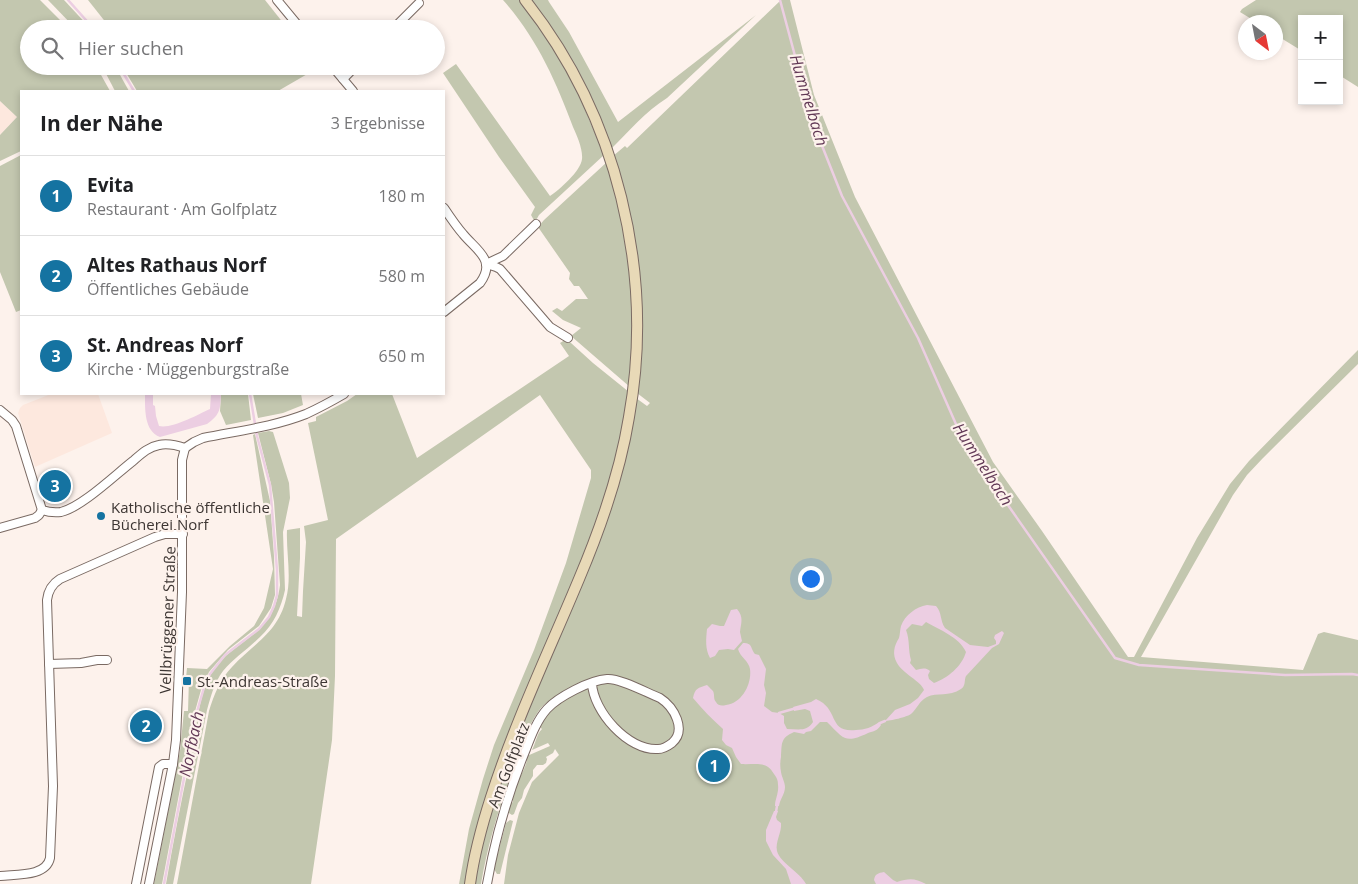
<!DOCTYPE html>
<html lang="de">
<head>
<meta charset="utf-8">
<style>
  body { margin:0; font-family:"Open Sans",sans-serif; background:#f6f6f6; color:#202124 }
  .controls { position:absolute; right:15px; top:15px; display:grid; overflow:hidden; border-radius:0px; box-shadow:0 2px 8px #0003 }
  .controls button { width:45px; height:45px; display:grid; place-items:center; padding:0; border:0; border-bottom:1px solid #e0e0e0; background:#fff; color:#202124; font:25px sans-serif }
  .compass { position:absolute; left:1238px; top:15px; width:45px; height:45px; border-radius:50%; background:#fff; box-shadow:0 2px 8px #0003; rotate:148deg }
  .you { position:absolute; left:810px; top:578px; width:18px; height:18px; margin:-12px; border:4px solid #fff; border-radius:50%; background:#1a73e8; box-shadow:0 0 0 8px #1a73e833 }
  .badge { display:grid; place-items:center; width:32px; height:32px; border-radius:50%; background:#1573a1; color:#fff; font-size:16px; font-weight:700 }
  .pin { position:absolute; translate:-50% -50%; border:2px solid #fff; box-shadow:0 1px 5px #0006 }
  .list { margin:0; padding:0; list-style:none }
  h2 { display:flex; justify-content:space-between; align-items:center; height:65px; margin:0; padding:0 20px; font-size:21px }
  h2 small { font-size:16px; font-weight:400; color:#757577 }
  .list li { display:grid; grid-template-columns:32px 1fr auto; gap:15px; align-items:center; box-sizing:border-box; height:80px; padding:0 20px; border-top:1px solid #e0e0e0 }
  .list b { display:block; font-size:19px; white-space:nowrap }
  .list p { margin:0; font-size:16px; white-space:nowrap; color:#757577 }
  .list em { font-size:16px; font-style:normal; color:#757577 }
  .icon { flex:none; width:28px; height:28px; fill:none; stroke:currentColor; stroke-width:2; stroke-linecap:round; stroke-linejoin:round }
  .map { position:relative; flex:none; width:1358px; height:884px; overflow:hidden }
  .search { position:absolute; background:#fff; box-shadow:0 2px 8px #0003; left:20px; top:20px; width:425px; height:55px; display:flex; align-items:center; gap:12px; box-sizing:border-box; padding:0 18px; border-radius:28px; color:#757577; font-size:19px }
  .panel { position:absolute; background:#fff; box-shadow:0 2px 8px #0003; left:20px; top:90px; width:425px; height:305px; border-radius:0px }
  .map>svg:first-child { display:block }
  .built { fill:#fde8de }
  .green { fill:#c3c7af }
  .water { fill:#eccee2; fill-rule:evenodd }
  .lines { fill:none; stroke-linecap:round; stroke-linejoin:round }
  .stream { stroke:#eccee2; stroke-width:2.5 }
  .minor-casing { stroke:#7a6a63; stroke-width:10 }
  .secondary-casing { stroke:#7a6a63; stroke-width:12 }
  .minor { stroke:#fff; stroke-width:8 }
  .secondary { stroke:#e8d9b7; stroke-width:10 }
  .poi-dot { fill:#1573a1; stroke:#fdf2ec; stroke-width:2 }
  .labels { text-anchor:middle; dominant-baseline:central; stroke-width:4.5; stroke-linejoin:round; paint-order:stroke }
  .poi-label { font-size:15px; fill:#3d3633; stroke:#fdf2ec; text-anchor:start }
  .street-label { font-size:15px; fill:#3d3633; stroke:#fdf2ec }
  .water-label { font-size:16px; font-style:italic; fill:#613855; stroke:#fdf2ec }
</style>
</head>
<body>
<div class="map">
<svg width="1358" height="884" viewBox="0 0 1358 884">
  <rect width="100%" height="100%" fill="#fdf2ec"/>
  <g class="built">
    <polygon points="0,101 17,117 0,135"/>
    <polygon points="51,394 98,394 112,433 35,467 18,413 20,408 23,405"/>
  </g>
  <g class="green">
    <polygon points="0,0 40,0 69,29 29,29 29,66 96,66 110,91 21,91 21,151 0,161 0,135 17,117 0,101"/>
    <polygon points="48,0 64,0 91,29 76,29"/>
    <polygon points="88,0 265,0 288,29 111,29"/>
    <path d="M503 0H520L541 29 574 83 604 155 539 215 535 222 531 215 535 207 499 157 443 73 456 64 550 196C559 190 581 171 582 159 583 149 577 136 573 127 556 81 536 37 503 0Z"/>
    <path d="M530 0H548L549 2 569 32 618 122 756 15 667 98C645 112 629 131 611 149Z"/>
    <path d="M781 0H790L814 95 855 197 993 462 1042 531 1128 657H1134L1197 538 1230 484 1249 461 1358 350V364L1263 458 1247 475 1233 495 1141 657 1303 670 1318 634 1324 632 1358 640V884H504L508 855 519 813 532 782 559 755 555 749 553 753 546 757 547 759 546 763 543 765H537L533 770V776L524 790 522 798 518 803 514 814 512 815 509 813 507 809 508 806 513 802 512 794 516 790 515 788 516 783 517 782C521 775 528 764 527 756L550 746 548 743 532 750C536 743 536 735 542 729L539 726 545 715 553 707 549 701C545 704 541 707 538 712 528 726 522 744 516 761 501 801 488 842 481 884H475L485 832 498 788 527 713 581 584 636 398 647 406 650 403 637 393 641 329 613 156 625 146 627 148Z"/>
    <polygon points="1256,0 1358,0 1358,87 1339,75 1339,19 1302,19 1302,51 1276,35 1276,22 1259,22 1255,20 1253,20 1240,12 1242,9"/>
    <polygon points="102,66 115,66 129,91 115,91"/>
    <polygon points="122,66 317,66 316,68 316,69 278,91 137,91"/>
    <polygon points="21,155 21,310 16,312 0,272 0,166"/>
    <path d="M607 162C621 205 630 253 633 298 634 328 632 358 630 387L571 336 581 328 563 320 552 311 557 308 562 311 576 299H588L579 286H574L569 279 570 273 538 227 544 220Z"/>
    <path d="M565 340 571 343 593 363 629 392 621 439 600 514 582 562 546 646 466 884H459L469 829 483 779 494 745 534 650 566 563 591 478V470L540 395 336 539 335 676 332 740 311 884H177L209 711C214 695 220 679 232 667 253 644 278 633 286 599 292 577 286 553 287 530L300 528V558L297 616 302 617 303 591 306 542 304 526 328 520 308 423 316 421V417L347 401 357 394H392L417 458 569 356 560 343Z"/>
    <polygon points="221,394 248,394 251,420 226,425 220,411"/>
    <polygon points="253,394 301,394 303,405 283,413 258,418"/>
    <path d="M269 431 273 432 289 483 290 498 283 532 285 590C281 608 274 624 260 637 248 649 234 658 223 671 214 683 211 696 207 710L173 884H166C174 838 183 792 193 746 197 723 199 697 210 676 232 637 273 640 280 585L274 502 271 484 258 433Z"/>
    <polygon points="255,434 270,501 274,556 275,595 271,608 259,626 228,650 209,672 201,690 194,715 162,884 154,884 180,751 184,711 188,711 189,679 186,678 187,668 207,669 230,646 254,626 264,608 273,569 253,435"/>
    <polygon points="510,820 513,821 500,874 497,874 494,869 495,856 498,853 506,823"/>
  </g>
  <g class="water">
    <path d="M145 394H153V405L155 406 156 416 159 426C172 429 197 415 210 409L211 394H221C220 409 221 414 207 424L160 437C144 431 145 409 145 394Z"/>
    <path d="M927 605 936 606C942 612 940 621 945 628L970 645 988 647 996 644V641L994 638 995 635 1002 631 1004 633 999 644 992 648 966 676C964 680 966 686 961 689 949 697 937 692 927 697 919 701 917 709 911 714 907 717 890 721 885 721L895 710 910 704 918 698 924 690C921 681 903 674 897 663 892 654 894 646 899 638 900 634 900 630 901 626 905 615 916 607 927 605ZM926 622C940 630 959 637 966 652 962 666 948 678 934 683L929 679 928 675 930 671C925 667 921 669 916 670L910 663 911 660C908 650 910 640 906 630L912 624 922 626Z"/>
    <path d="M737 609C744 617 741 623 740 632 740 632 742 641 742 641L734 650 728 649 719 650 715 656 710 658C705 649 706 639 707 629L712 624 720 626H724L731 610Z"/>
    <path d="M743 643C753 643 750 648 755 654L759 655 766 669 764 685 766 693 764 706 772 712 779 713 784 716V723L787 729C798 729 807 732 813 722L810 711 805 709 794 711 793 707 811 702 816 699C840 709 827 733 856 730 864 730 873 727 879 722L881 725C877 731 874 731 868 733 845 744 844 739 827 722H820L811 731 806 732 804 734 794 732C780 738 782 744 781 757 780 762 780 767 781 772 782 778 785 782 785 787 785 794 780 799 779 806H775C775 799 779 793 778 785 778 780 777 778 774 774 766 760 755 765 741 764L736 757 732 748 726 745 722 740 723 729C712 719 702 709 693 698 695 688 698 688 707 685 708 686 712 690 713 691 715 695 713 699 716 702 718 706 722 706 726 705 742 703 752 684 750 669 749 661 740 657 738 649Z"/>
    <path d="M774 811H778L776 817 777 820 781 823C782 832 775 842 777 851 780 863 800 872 806 884H791L786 869 773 855 766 841V830Z"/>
    <path d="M884 872 893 880 897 882C909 878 915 878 926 884H876L874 880C875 874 878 873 884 872Z"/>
  </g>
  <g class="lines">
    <g class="stream">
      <polyline points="68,0 94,29"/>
      <polyline points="780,0 813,123 842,196 918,338 959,431 989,478 1115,658 1139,665 1285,675 1352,674 1358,675"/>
      <polyline points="119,66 134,91"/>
      <polyline points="779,713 793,709"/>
      <polyline points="880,723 885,721"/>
      <polyline points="776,812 777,806"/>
      <polyline points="164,884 196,715 205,684 210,674 225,655 259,629 269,617 274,606 277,595 277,570 270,485 257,436 250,394"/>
    </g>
    <defs>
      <g id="minor">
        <polyline points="277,0 301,29"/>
        <polyline points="393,29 419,3"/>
        <polyline points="332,66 353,91"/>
        <polyline points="343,79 356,66"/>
        <path d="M444 208C450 217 456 226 463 234 476 250 497 260 480 283L444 312"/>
        <polyline points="486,264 496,267 500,269 550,327 568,338"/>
        <polyline points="486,264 503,256 536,224"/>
        <polyline points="0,410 12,420 16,426 42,510"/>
        <path d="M185 448 194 442 203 438C237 431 273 427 306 414 319 408 332 401 344 394"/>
        <path d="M42 510C48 512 54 513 61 512 82 507 115 475 133 461 141 454 148 447 159 445 168 443 176 445 185 448"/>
        <polyline points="0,528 35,518 39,515 42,510"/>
        <polyline points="49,664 81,663 97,660 107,660"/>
        <path d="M0 876C16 874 46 877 50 858L53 786 47 600C48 591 52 584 60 579L155 537 165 534H183"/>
        <polyline points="136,884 159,767 163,764 173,764"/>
        <polyline points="149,884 173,764 176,740 182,592 182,460 185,448"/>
        <path d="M487 884C495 838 508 793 526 749 531 736 537 720 547 709 558 697 590 680 607 679 620 678 647 693 660 698 674 707 687 730 672 743 668 746 663 749 658 749 628 751 593 711 592 683"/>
      </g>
      <path id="secondary" d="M470 884C474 855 482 825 491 797 515 722 549 651 579 579 601 527 620 473 629 417 655 272 617 116 525 0"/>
    </defs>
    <use href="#minor" class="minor-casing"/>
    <use href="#secondary" class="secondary-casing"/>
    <use href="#minor" class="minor"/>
    <use href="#secondary" class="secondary"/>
  </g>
  <g class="poi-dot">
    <circle cx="101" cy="516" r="5"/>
    <rect x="182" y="676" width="10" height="10" rx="2.5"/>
  </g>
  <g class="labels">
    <g class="poi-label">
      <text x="111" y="507">Katholische öffentliche<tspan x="111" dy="17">Bücherei Norf</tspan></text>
      <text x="197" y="681">St.-Andreas-Straße</text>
    </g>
    <g class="street-label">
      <text transform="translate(167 620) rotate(-88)">Vellbrüggener Straße</text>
      <text transform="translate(508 765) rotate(-69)">Am Golfplatz</text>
    </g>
    <g class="water-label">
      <text transform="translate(809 100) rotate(73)">Hummelbach</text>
      <text transform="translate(983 464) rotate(57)">Hummelbach</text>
      <text transform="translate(191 744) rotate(-78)">Norfbach</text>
    </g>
  </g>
</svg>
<div class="controls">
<button>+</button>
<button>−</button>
</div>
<svg class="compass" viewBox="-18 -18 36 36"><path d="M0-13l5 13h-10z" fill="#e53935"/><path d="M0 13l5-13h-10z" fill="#757577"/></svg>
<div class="you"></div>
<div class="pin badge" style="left:714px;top:766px">1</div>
<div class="pin badge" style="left:146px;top:726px">2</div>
<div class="pin badge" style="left:55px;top:486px">3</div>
<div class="search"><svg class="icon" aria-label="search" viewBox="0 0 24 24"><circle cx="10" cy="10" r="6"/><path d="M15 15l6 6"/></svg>Hier suchen</div>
<section class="panel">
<h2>In der Nähe<small>3 Ergebnisse</small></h2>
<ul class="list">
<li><span class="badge">1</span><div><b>Evita</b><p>Restaurant · Am Golfplatz</p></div><em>180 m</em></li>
<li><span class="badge">2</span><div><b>Altes Rathaus Norf</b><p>Öffentliches Gebäude</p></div><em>580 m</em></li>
<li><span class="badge">3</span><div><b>St. Andreas Norf</b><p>Kirche · Müggenburgstraße</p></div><em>650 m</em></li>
</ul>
</section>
</div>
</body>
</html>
